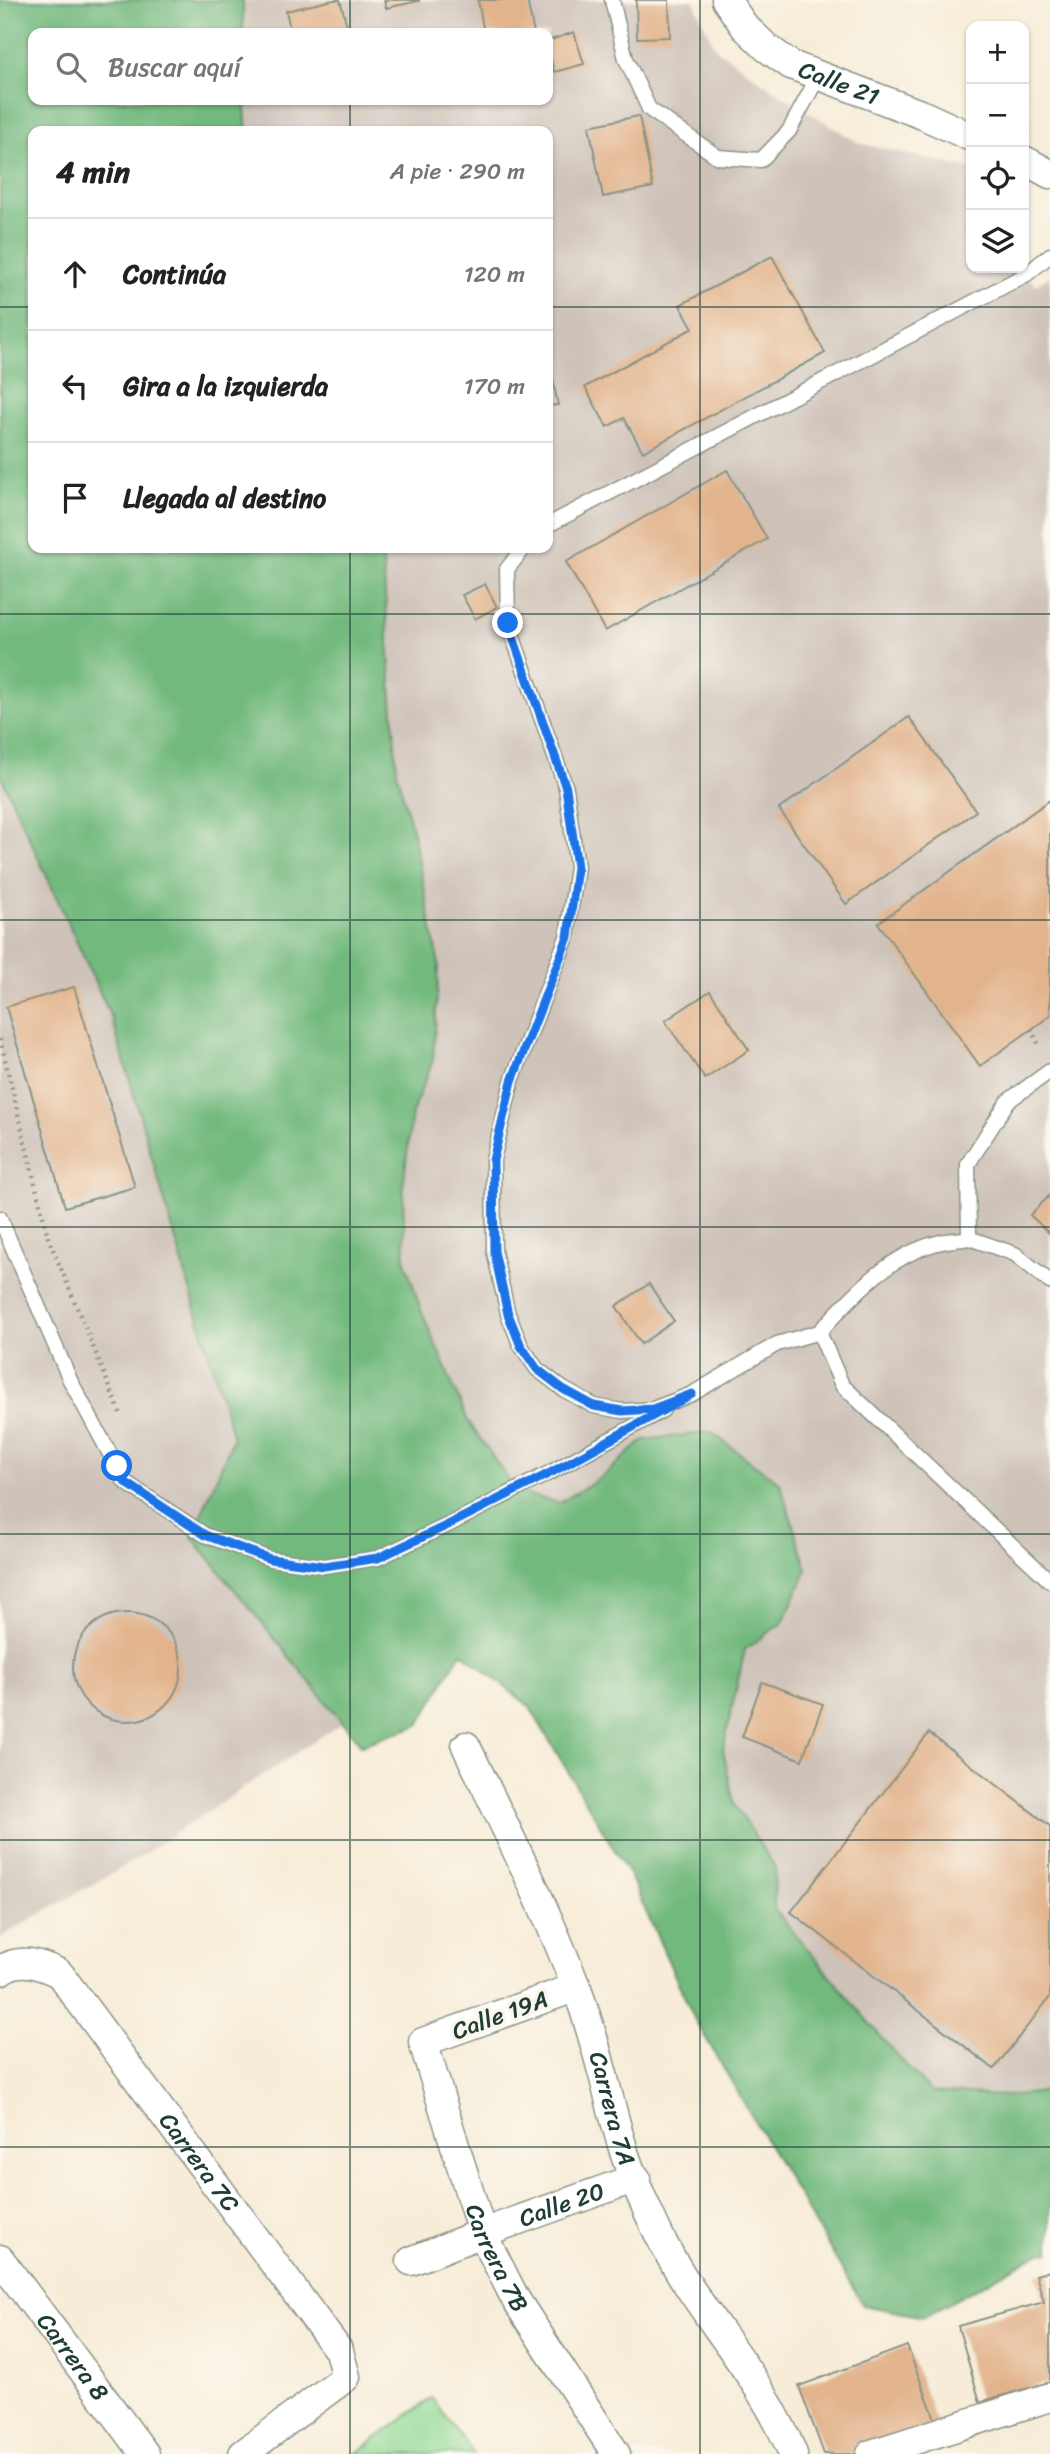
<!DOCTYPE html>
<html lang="es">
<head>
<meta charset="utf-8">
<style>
  body { margin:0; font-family:Sriracha,sans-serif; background:#f2f2f2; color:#222 }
  .controls { position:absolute; right:21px; top:21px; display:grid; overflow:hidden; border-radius:14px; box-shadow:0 2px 5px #0004 }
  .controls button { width:63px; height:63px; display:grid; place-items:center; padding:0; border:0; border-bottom:2px solid #e0e0e0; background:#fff; color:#222; font:35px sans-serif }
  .stop { position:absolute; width:21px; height:21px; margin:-16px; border:5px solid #1a73e8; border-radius:50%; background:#fff }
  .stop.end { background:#1a73e8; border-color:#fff; box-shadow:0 2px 7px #0008 }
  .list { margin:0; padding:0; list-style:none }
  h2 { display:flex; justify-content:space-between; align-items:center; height:91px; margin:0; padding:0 28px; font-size:30px }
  h2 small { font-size:23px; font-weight:400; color:#767676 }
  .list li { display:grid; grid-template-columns:46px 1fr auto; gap:21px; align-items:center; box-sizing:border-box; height:112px; padding:0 28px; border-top:2px solid #e0e0e0 }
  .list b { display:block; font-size:26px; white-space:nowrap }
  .list em { font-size:23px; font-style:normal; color:#767676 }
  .icon { flex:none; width:38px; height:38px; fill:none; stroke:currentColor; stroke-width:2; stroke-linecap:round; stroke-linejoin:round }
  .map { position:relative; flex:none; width:1050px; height:2454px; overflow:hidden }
  .search { position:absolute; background:#fff; box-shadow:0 2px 5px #0004; left:28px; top:28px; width:525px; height:77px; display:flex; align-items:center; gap:18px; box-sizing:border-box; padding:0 24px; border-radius:14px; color:#767676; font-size:26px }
  .panel { position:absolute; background:#fff; box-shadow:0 2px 5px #0004; left:28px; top:126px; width:525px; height:427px; border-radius:14px }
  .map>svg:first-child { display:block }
  .industrial { fill:#cec2b9 }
  .green { fill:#8ed995; stroke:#568b64; stroke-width:2 }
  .forest { fill:#72b97e; stroke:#487b59; stroke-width:2 }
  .building { fill:#e2b48d }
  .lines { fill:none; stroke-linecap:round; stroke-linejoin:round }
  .service-casing { stroke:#8b9486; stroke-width:17 }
  .minor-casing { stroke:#8b9486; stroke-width:31 }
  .path { stroke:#8b9486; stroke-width:4.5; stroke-dasharray:2 5; stroke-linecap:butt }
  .service { stroke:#fff; stroke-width:14 }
  .minor { stroke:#fff; stroke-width:28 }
  .route { stroke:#1a73e8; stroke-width:9 }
  .grid { fill:none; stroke:#1f3d34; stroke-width:2; stroke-opacity:0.55 }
  .labels { text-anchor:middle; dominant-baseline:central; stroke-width:7; stroke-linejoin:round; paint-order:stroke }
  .street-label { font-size:24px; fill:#1f3d34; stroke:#fbf7ec }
</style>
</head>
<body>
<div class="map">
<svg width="1050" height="2454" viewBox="0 0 1050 2454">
  <rect width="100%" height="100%" fill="#fbf7ec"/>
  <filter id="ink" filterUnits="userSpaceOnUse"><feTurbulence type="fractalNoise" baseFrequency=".0143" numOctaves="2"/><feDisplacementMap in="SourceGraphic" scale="14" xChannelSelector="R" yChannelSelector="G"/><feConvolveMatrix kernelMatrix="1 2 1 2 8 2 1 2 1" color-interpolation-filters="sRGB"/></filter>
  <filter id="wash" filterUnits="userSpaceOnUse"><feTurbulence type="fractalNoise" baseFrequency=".00686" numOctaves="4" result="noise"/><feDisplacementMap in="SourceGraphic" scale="28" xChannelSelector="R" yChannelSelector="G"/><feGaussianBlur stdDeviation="1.57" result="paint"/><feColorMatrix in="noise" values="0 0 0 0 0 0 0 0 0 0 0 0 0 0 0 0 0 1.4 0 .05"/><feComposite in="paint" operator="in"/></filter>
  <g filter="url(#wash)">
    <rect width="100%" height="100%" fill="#f7ecd8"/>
    <polygon class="industrial" points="243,0 693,0 715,48 773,90 859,143 971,169 971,268 1018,268 1036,285 1050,276 1050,2120 858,2124 480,1631 132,1862 14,1929 0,1939 0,774 112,1019 421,1310 405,1261 403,1187 412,1113 433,1059 414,837 397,773 382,548 548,548 548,131 247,131 244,100 548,100 548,33 243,33"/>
    <polygon class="green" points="432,2398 474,2454 355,2454"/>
    <polygon class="forest" points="0,0 243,0 243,33 33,33 33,100 244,100 247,131 33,131 33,548 382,548 397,773 414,837 439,965 433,1060 412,1113 403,1187 405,1261 421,1310 467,1419 517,1492 559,1503 602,1477 644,1440 711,1432 780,1483 807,1570 783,1622 745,1649 723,1749 734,1804 775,1867 774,1909 885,2042 931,2092 1008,2096 1050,2091 1050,2252 1040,2253 924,2317 863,2305 694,2018 630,1876 529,1706 461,1652 419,1725 361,1745 192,1537 233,1438 112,1019 0,774"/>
    <g id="blocks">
      <g class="building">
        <polygon points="333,0 340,0 349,33 291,33 286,11"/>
        <polygon points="384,0 419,0 419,1 386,8"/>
        <polygon points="478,0 527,0 534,33 484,33"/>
        <polygon points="636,0 669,0 670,37 637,38"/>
        <polygon points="574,32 584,64 554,72 548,49 548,41"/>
        <polygon points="639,116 653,187 603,197 589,126"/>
        <polygon points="772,256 825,353 643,452 624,418 607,427 585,387 693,328 680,305"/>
        <polygon points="548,355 558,405 548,406"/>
        <polygon points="727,470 767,539 605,631 566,562"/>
        <polygon points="485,584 497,607 475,619 462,595"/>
        <polygon points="909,717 976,811 846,904 779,809"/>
        <polygon points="1050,800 1050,1016 980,1066 878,923"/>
        <polygon points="74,987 135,1187 65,1207 6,1007"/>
        <polygon points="710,991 749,1050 705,1079 665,1021"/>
        <polygon points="1050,1195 1050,1234 1030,1215"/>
        <polygon points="649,1284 674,1321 641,1344 616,1306"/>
        <circle cx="127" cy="1667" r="54"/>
        <polygon points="762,1682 823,1704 802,1760 742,1737"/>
        <polygon points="929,1733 1050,1826 1050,1997 994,2069 791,1912"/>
        <polygon points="1050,2271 1050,2382 980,2402 958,2326 1044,2302 1036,2275"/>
        <polygon points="907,2346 937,2424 857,2454 824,2454 799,2386"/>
      </g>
    </g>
  </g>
  <g filter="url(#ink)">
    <use href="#blocks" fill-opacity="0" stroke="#8b9486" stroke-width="2"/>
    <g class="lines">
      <defs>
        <g id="service">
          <polyline points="612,0 626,59 649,109 718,157 761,160 789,131 818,77"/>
          <polyline points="548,525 1027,274 1050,255"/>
          <polyline points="524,548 507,569 508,623 566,788 577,867 567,937 512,1081 493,1160 494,1251 508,1314 521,1346 537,1369 563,1389 594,1406 622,1411 653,1409 692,1394 777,1344 819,1332 842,1385 1050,1581"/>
          <polyline points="0,1218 70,1380 125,1482 205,1535 270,1559 324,1566 378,1558 448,1525 553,1471 663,1410"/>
          <polyline points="969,1238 1015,1254 1050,1282"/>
          <path d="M819 1332C853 1296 887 1256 937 1243 947 1240 959 1240 969 1238L968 1164 1008 1101 1050 1071"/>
        </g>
        <g id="minor">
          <path id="s1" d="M726 0 745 27 767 48 791 65 923 115 971 137"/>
          <polyline points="1024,160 1050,174"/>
          <path id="s2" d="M466 1746C504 1825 545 1905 576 1987 596 2038 606 2092 622 2145 629 2172 646 2207 658 2233 696 2311 761 2374 793 2454"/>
          <path id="s3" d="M0 1971C19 1956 39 1964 59 1973L339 2351 346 2377 243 2454"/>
          <path id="s4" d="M577 1987 423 2042 482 2233 516 2300 616 2454"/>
          <path id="s5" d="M0 2259 145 2454"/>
          <path id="s6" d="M411 2261 482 2233 636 2178"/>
          <polyline points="871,2454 1050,2397"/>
        </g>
      </defs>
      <use href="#service" class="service-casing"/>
      <use href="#minor" class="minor-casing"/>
      <g class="path">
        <polyline points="1031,1029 1040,1047"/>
        <polyline points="0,1039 48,1237 122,1417"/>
      </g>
      <use href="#service" class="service"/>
      <use href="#minor" class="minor"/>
    </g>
  </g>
  <g class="lines" filter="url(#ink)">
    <polyline class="route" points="117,1466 125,1482 205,1535 270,1559 324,1566 378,1558 448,1525 554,1471 692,1394 653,1409 622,1411 594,1406 563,1389 537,1369 521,1346 508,1314 494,1251 493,1160 512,1081 568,937 577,867 566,788 508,623"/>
  </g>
  <path class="grid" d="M350 0V33M700 0V2454M350 100V131M0 307H33M548 307H1050M350 548V2454M0 614H1050M0 920H1050M0 1227H1050M0 1534H1050M0 1840H1050M0 2147H1050"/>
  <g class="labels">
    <g class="street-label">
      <text stroke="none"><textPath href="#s1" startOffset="144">Calle 21</textPath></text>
      <text transform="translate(500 2015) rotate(-20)">Calle 19A</text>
      <text stroke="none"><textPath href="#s2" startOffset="392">Carrera 7A</textPath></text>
      <text stroke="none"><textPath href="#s3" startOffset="298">Carrera 7C</textPath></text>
      <text stroke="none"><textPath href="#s6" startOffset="161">Calle 20</textPath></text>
      <text stroke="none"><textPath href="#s4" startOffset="392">Carrera 7B</textPath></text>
      <text stroke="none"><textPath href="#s5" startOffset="122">Carrera 8</textPath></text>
    </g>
  </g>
</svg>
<div class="controls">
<button>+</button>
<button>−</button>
<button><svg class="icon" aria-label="locate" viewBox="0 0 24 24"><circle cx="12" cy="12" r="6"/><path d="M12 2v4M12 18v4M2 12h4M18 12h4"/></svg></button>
<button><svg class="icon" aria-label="layers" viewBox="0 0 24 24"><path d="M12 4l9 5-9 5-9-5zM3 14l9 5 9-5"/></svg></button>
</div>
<div class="stop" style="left:117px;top:1466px"></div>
<div class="stop end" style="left:508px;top:623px"></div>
<div class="search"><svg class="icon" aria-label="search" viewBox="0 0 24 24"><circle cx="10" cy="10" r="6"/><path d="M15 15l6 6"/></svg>Buscar aquí</div>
<section class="panel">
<h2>4 min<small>A pie · 290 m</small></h2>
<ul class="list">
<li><svg class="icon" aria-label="ahead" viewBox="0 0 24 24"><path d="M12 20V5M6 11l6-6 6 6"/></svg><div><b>Continúa</b></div><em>120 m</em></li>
<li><svg class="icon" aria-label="left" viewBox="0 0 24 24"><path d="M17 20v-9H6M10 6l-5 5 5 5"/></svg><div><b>Gira a la izquierda</b></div><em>170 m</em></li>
<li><svg class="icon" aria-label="arrive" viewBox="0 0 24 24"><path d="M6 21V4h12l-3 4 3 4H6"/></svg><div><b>Llegada al destino</b></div></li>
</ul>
</section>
</div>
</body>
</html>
